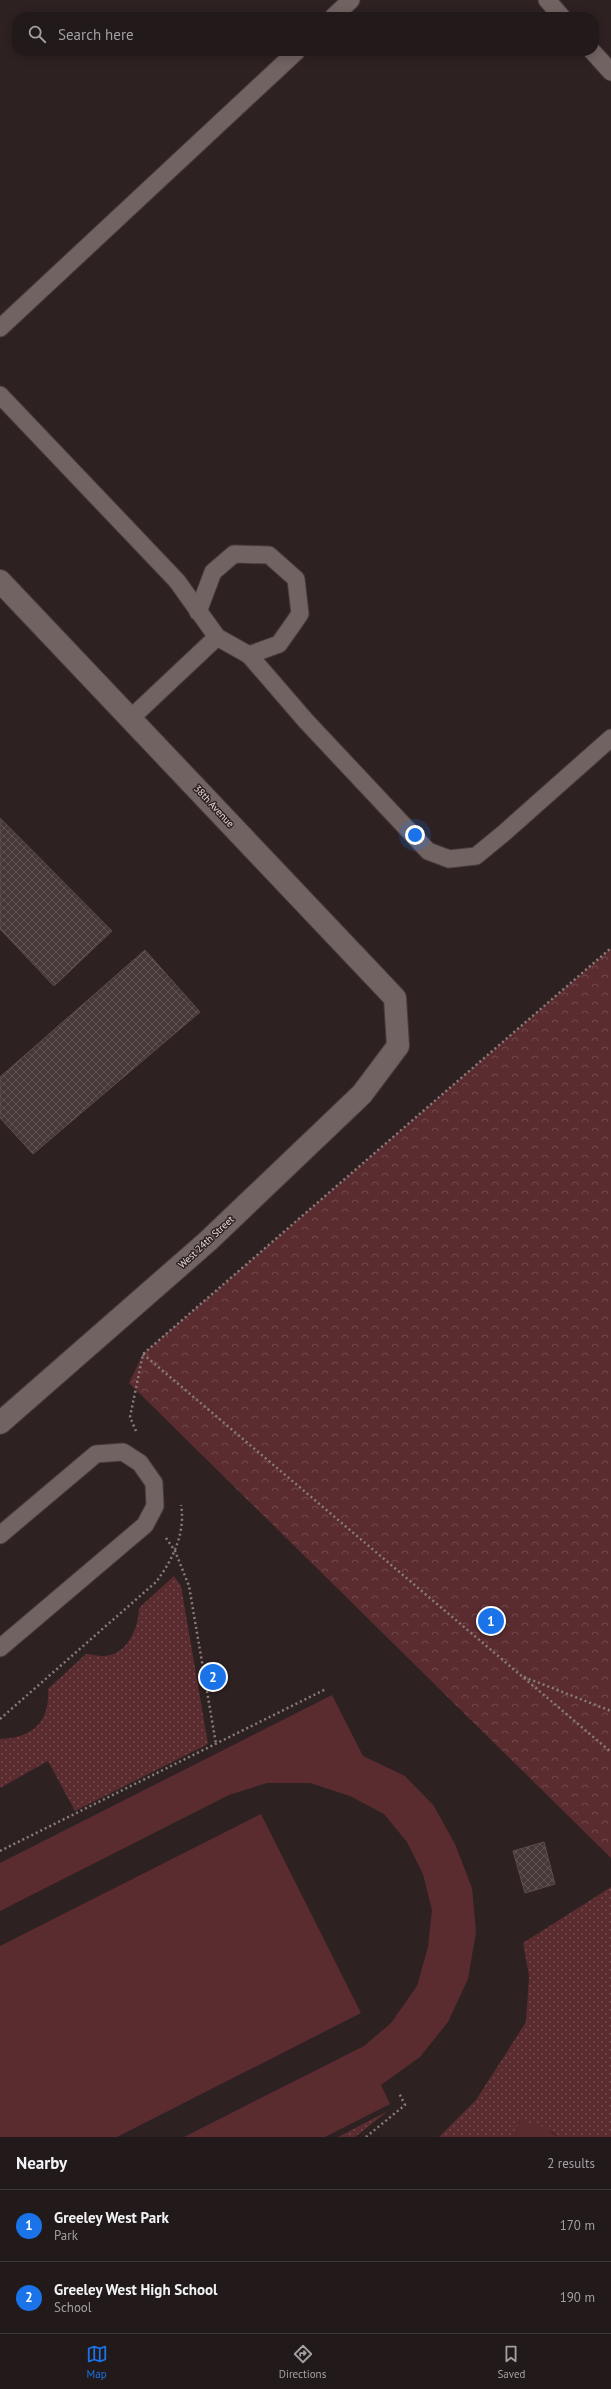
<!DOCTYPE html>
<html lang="en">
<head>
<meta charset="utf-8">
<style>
  body { margin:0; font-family:"PT Sans",sans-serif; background:#2a2223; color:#f1f3f6 }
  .you { position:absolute; left:415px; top:835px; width:14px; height:14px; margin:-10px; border:3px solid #fff; border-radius:50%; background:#1a73e8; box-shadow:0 0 0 6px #1a73e833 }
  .badge { display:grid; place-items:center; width:26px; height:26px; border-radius:50%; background:#1a73e8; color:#fff; font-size:13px; font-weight:700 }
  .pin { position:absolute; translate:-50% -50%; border:2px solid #fff; box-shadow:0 1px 4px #0006 }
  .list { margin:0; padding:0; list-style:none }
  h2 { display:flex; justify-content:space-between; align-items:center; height:52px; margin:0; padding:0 16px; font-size:17px }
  h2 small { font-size:13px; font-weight:400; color:#a2a0a2 }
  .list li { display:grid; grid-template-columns:26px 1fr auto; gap:12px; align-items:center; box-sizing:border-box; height:72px; padding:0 16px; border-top:1px solid #3f3839 }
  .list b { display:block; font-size:15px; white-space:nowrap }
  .list p { margin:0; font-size:13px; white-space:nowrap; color:#a2a0a2 }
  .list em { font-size:13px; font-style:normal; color:#a2a0a2 }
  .icon { flex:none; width:22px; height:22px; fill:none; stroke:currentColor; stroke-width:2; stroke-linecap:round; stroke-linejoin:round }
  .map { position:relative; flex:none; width:611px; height:2137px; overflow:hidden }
  .search { position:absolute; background:#22191a; box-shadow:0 2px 10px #0003; left:12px; right:12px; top:12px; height:44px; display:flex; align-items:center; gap:10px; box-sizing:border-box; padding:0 14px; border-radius:16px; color:#a2a0a2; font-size:15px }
  .sheet { height:196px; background:#22191a }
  nav { display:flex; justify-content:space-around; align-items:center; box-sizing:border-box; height:56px; border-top:1px solid #3f3839; background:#22191a; font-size:11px; color:#a2a0a2 }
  nav a { display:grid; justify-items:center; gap:2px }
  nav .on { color:#1a73e8 }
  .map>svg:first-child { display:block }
  .grass { fill:url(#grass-dots) }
  .park { fill:url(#park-crowns) }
  .pitch { fill:#5a2c2f }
  .building { fill:url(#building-cross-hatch); stroke:#5b4c4d }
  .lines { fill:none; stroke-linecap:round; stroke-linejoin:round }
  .lane-casing { stroke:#483d3d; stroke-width:19 }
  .street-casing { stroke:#483d3d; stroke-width:24 }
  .path { stroke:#887d7d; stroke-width:2.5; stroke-dasharray:2 3; stroke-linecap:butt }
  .lane { stroke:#726363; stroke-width:17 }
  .street { stroke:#726363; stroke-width:22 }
  .labels { text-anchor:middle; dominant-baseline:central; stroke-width:3; stroke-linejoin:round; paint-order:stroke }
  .street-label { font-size:10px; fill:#e6dddd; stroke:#2e2122 }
</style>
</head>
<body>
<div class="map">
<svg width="611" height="2137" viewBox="0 0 611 2137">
  <defs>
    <pattern id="grass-dots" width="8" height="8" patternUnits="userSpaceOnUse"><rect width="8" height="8" fill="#5a2c2f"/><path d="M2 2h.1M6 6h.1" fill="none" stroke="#724a4d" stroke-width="1.8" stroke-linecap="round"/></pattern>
    <pattern id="park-crowns" width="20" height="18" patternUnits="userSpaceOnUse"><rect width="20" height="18" fill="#5a2c2f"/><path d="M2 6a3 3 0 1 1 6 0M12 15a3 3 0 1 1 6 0" fill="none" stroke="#724a4d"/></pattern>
    <pattern id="building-cross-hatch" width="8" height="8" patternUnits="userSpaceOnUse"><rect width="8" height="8" fill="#463839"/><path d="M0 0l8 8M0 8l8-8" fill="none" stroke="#615455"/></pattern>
  </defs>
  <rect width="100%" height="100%" fill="#2e2122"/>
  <g class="grass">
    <path d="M174 1576 181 1586 208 1744 75 1811 48 1761 0 1788V1739C33 1738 50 1722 48 1689L86 1654C92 1654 99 1657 105 1656 128 1654 139 1627 139 1608Z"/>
    <polygon points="611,1887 611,2137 558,2137 554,2133 520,2121 515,2137 439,2137 476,2100 526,2022 529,1976 523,1943"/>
    <polygon points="388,2111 355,2137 338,2137"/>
  </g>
  <polygon class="park" points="611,948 611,1858 129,1383 143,1354"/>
  <g class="pitch">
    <polygon points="332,1695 363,1756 405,1776 434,1806 455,1844 472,1888 476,1932 468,1979 448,2022 420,2057 381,2085 390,2104 325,2137 184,2137 364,2046 391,2023 417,1986 428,1947 432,1910 423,1874 407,1842 384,1814 350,1796 310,1783 267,1783 229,1795 0,1911 0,1863"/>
    <polygon points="261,1814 361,2013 117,2137 0,2137 0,1946"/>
    <polygon points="520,2121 540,2125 558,2137 515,2137"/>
  </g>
  <g class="building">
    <polygon points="0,818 112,931 54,986 0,929"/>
    <polygon points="145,950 200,1012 33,1154 0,1118 0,1077"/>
    <polygon points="544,1842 555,1884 525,1893 513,1851"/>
  </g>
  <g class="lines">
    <defs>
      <g id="lane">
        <polyline points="547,0 562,17"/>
        <polyline points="333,17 351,0"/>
        <polyline points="592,51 611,72"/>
        <polyline points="0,328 297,51"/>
        <polyline points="0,395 177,581 217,637 249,655 279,644 300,614 296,579 269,555 234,554 213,572 198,612"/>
        <polyline points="249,655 306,721 428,851 449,859 476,856 504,833 611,738"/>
        <polyline points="131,718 217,637"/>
        <polyline points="0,1535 96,1454 123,1452 140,1463 154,1483 155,1506 145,1525 0,1648"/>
      </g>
      <polyline id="street" points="0,581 395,998 398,1046 362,1094 208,1241 0,1423"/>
    </defs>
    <use href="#lane" class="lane-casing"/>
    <use href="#street" class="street-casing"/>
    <g class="path">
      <polyline points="143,1354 611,1752"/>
      <polyline points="136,1431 130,1417 143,1354 611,948"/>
      <polyline points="166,1538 175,1551 189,1586 216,1744"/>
      <polyline points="524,1677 611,1711"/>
      <path d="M0 1719 156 1582C172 1561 186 1533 181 1505"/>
      <polyline points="0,1851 326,1689"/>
      <polyline points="366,2137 405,2105 399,2093"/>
    </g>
    <use href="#lane" class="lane"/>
    <use href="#street" class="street"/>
  </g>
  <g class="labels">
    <g class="street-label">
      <text transform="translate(214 806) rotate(47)">38th Avenue</text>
      <text transform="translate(206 1242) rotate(-43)">West 24th Street</text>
    </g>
  </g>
</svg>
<div class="you"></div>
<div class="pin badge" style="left:491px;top:1621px">1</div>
<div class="pin badge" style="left:213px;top:1677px">2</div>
<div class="search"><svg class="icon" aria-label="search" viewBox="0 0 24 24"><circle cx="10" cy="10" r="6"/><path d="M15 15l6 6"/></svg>Search here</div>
</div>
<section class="sheet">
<h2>Nearby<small>2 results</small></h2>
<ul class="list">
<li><span class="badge">1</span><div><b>Greeley West Park</b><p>Park</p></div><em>170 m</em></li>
<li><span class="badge">2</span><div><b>Greeley West High School</b><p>School</p></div><em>190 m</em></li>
</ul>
</section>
<nav>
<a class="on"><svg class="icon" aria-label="map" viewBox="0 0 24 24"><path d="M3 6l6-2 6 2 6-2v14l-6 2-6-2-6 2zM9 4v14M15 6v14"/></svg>Map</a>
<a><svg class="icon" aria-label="directions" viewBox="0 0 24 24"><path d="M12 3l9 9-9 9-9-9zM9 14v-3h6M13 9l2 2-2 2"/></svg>Directions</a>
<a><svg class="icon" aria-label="saved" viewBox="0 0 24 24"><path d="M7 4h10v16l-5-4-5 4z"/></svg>Saved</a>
</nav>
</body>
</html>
